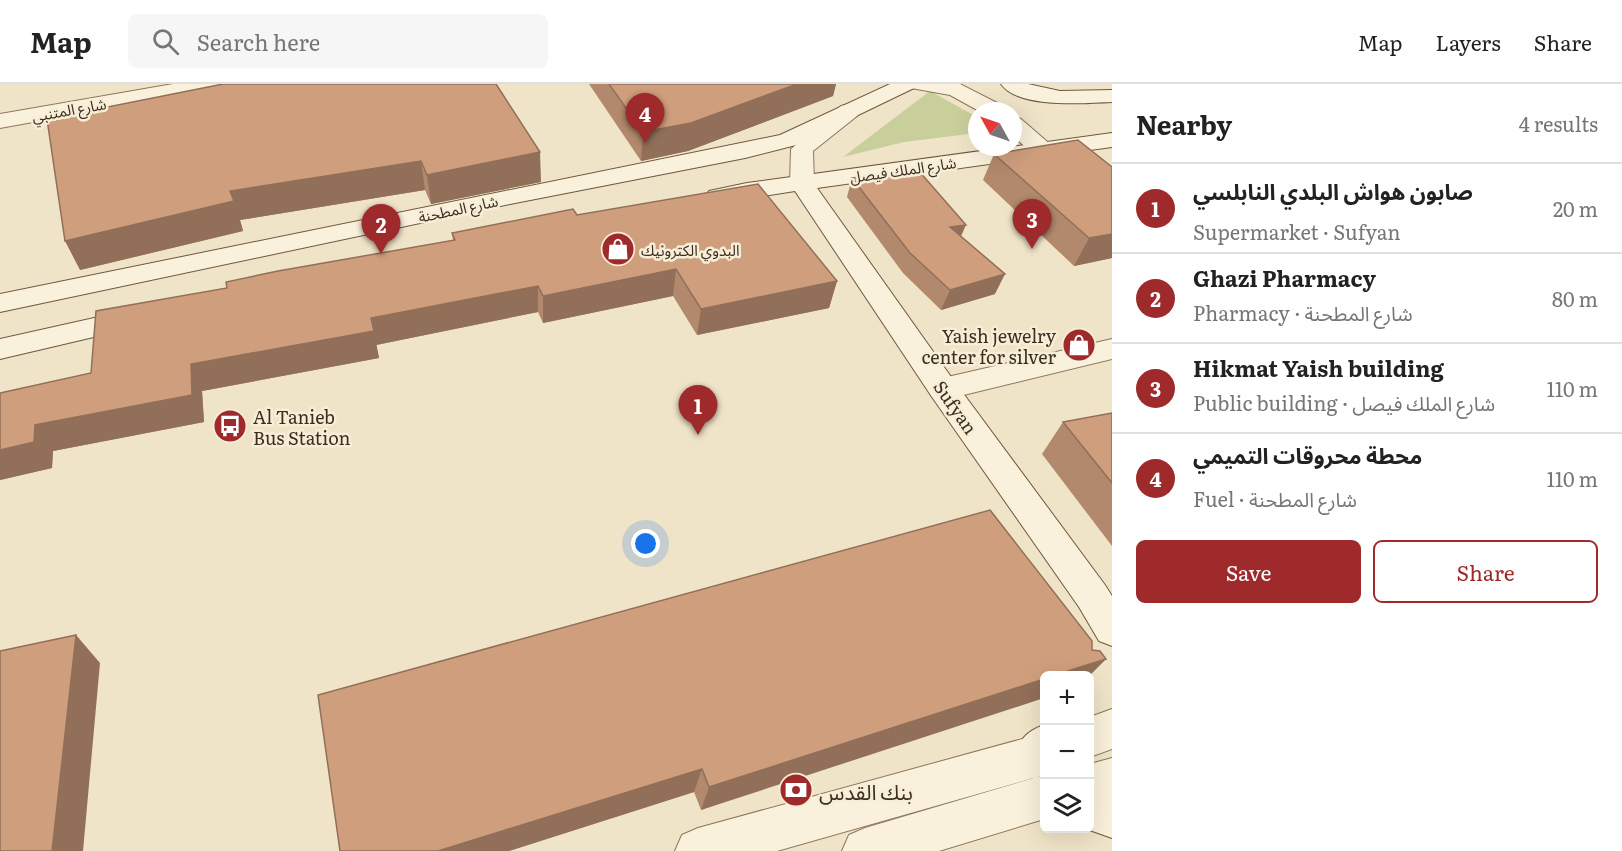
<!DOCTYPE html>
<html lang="en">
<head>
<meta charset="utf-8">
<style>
  body { margin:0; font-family:Literata,"Noto Sans Arabic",serif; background:#f6f6f6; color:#222 }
  .controls { position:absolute; right:18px; bottom:18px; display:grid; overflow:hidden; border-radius:9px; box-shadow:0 6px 24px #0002 }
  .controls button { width:54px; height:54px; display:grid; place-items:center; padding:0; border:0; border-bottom:2px solid #e0e0e0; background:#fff; color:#222; font:30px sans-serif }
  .compass { position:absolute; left:968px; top:18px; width:54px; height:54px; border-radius:50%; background:#fff; box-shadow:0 6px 24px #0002; rotate:310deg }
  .you { position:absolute; left:646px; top:460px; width:21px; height:21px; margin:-15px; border:4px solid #fff; border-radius:50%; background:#1a73e8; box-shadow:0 0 0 9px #1a73e833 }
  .badge { display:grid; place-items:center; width:39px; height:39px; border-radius:50%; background:#9e2a2b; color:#fff; font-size:20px; font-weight:700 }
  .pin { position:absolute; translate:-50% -50px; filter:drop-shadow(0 2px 3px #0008) }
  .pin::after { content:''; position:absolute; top:32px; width:21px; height:18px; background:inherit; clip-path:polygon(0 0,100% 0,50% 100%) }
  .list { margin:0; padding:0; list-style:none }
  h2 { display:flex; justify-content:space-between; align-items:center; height:78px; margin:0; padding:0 24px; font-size:26px }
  h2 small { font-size:20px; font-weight:400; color:#767676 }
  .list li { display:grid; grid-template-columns:39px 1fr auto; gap:18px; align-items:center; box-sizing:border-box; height:90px; padding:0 24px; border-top:2px solid #e0e0e0 }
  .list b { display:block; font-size:22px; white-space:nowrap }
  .list p { margin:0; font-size:20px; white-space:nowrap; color:#767676 }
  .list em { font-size:20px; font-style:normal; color:#767676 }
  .actions { display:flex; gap:12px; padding:18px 24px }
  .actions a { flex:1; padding:14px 0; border:2px solid #9e2a2b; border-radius:9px; text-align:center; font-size:21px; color:#9e2a2b }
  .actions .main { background:#9e2a2b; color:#fff }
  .icon { flex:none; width:33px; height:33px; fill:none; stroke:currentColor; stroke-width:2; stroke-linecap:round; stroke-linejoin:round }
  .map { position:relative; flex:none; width:1112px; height:767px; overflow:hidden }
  header { display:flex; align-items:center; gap:36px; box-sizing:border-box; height:84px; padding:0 30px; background:#fff; border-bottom:2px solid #e0e0e0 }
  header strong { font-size:28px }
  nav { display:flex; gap:33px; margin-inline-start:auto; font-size:21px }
  .search { width:420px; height:54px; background:#f6f6f6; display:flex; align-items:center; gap:15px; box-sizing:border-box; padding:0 21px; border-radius:9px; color:#767676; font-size:22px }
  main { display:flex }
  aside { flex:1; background:#fff }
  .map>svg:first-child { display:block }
  .green { fill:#c9cf9b }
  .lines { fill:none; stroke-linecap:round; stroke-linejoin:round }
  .street-casing { stroke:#8d765c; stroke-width:2 }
  .secondary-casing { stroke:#6f573f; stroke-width:2 }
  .street { fill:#faf1dc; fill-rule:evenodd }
  .secondary { fill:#faf1dc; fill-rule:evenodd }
  .wall { fill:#b2896c }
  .shaded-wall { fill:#916f58 }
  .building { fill:#cf9f7d; stroke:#916f58; stroke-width:1.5 }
  .labels { text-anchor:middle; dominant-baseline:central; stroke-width:5; stroke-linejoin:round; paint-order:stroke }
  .far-street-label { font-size:15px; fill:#3d2e20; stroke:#f7eed8 }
  .far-poi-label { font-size:15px; fill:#3d2e20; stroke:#f7eed8; text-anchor:start }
  .poi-label { font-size:18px; fill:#3d2e20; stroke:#f7eed8; text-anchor:end }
  .street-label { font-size:18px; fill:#3d2e20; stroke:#f7eed8 }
  .near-poi-label { font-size:21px; fill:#3d2e20; stroke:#f7eed8; text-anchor:start }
</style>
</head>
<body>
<header>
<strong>Map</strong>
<div class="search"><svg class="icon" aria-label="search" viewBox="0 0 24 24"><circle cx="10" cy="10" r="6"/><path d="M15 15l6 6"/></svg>Search here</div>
<nav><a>Map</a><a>Layers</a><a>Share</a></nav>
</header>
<main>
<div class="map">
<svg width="1112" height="767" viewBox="0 0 1112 767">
  <rect width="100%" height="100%" fill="#f0e4c8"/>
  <polygon class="green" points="930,7 977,33 977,49 904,58 843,73"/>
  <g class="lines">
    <defs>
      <g id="street">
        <polygon points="173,0 219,0 216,4 209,6 0,44 0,30"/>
        <polygon points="908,0 960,0 1003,22 1006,27 979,27 950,11 911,4"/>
        <polygon points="849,20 857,22 860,27 857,32 813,67 814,99 810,104 802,106 794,104 790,99 791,65 841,22"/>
        <path d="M1013 33 1021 35 1051 61 1054 66 1051 71C1034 75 1025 62 1013 52Z"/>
        <polygon points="1112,255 1112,275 943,316 932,313 928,305 932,297 943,294"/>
        <polygon points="1112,625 1112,665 1090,673 1090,633"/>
        <polygon points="1044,649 1044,691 777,767 675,767 682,751 698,744"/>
        <polygon points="1112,674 1112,716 1090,722 1090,680"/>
        <polygon points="1044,691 1044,735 939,767 842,767 849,751 865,744"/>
      </g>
      <g id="secondary">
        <polygon points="890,0 917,0 914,4 796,61 745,74 510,120 0,228 0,210 780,51"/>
        <path d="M1001 0H1028L1060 7 1112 6V18C1085 19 1018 25 1001 0Z"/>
        <polygon points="1112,49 1112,63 817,104 954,297 1105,501 1112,512 1112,562 1099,557 1079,523 932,313 795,107 718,119 709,117 706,112 709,107 747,99"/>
        <polygon points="139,224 149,226 153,233 149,240 0,275 0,255"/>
        <path d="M1044 641V690L1034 695 1019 689 1013 674C1021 655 1025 648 1044 641Z"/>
        <polygon points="1090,703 1112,710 1112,754 1084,744 1090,744"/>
      </g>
    </defs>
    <use href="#street" class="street-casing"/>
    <use href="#secondary" class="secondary-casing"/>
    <use href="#street" class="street"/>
    <use href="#secondary" class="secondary"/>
  </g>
  <g class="wall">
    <polygon points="223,0 541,98 431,120 425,106 240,136 243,147 80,186"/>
    <polygon points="589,0 836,0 833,12 688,67 641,77"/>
    <polygon points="994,70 1112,174 1074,182 983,96"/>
    <polygon points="852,94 961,152 995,210 941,226 903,189 847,113"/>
    <polygon points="577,131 837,197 829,224 697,251 673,212 543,239 538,228 376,261 379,274 202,307 204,338 53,367 52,384 0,396 0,309 91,289 227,204 453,156 452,149"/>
    <polygon points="1112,329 1112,462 1042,370 1063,338"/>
    <polygon points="990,426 1092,566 1106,575 1089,592 1044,591 701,726 694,708 509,767"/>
  </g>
  <g class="shaded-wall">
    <polygon points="797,0 836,0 833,12 688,67 641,77 643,48"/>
    <polygon points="540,68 541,98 431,120 427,91"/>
    <polygon points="421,77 425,106 240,136 243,147 80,186 65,157 230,107"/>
    <polygon points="966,141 957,161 950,143"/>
    <polygon points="1112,150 1112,174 1074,182 1089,154"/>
    <polygon points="676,185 673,212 543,239 543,212"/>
    <polygon points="1005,190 995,210 941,226 950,206"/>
    <polygon points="837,197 829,224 697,251 701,225"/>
    <polygon points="538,202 538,228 376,261 371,234"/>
    <polygon points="374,247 379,274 202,307 204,338 53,367 52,384 0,396 0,366 35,341 191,280"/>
    <polygon points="76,551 100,579 83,767 52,767"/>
    <polygon points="1106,575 1089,592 1055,591"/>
    <polygon points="1044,595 1044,614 701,726 709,703"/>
    <polygon points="702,685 694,708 509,767 438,767"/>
  </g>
  <g class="building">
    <polygon points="223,0 496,0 540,68 427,91 421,77 230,107 234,117 65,157 47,35"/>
    <polygon points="609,0 797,0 691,39 643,48"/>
    <polygon points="1078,56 1112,83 1112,150 1089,154 994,70"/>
    <polygon points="918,86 966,141 950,143 1005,190 950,206 910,169 852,94"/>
    <polygon points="758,100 837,197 701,225 676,185 543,212 538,202 371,234 374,247 191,280 192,311 35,341 34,358 0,366 0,309 91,289 96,227 227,204 226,198 278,187 455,156 452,149 573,125 577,131"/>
    <polygon points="1112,329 1112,399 1063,338"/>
    <polygon points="990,426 1092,557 1092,566 1100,567 1106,575 1055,591 1044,591 1044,595 709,703 702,685 438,767 340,767 318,611"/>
    <polygon points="76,551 52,767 0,767 0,567"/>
  </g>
  <defs>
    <symbol id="shop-disc" viewBox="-11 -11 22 22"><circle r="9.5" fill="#9e2a2b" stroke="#f7eed8"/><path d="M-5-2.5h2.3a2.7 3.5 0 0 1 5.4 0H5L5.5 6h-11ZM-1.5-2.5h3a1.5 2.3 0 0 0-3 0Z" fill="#fff"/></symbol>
    <symbol id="bus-disc" viewBox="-11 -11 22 22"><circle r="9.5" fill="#9e2a2b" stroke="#f7eed8"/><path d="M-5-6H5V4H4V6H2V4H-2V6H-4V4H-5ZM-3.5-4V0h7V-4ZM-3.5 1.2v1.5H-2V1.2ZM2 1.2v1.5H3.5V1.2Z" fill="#fff"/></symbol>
    <symbol id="bank-disc" viewBox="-11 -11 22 22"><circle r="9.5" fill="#9e2a2b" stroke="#f7eed8"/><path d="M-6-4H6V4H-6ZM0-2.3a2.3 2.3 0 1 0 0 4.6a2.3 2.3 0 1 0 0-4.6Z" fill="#fff"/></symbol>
  </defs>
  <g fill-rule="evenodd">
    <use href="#shop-disc" x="599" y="146" width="38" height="38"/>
    <use href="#shop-disc" x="1060" y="242" width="38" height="38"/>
    <use href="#bus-disc" x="211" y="323" width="38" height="38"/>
    <use href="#bank-disc" x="777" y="687" width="38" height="38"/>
  </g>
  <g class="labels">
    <g class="far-street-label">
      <text transform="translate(69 25) rotate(-10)">شارع المتنبي</text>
      <text transform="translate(903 85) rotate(-8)">شارع الملك فيصل</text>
      <text transform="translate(458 124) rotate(-12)">شارع المطحنة</text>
    </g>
    <g class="far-poi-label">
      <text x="641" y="165">البدوي الكترونيك</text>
    </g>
    <g class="poi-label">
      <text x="1056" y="251">Yaish jewelry<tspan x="1056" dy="21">center for silver</tspan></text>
      <text x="253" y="332" text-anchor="start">Al Tanieb<tspan x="253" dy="21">Bus Station</tspan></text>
    </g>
    <g class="street-label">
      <text transform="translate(956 323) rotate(55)">Sufyan</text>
    </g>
    <g class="near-poi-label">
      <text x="819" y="706">بنك القدس</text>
    </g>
  </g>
</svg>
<div class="controls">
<button>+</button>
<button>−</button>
<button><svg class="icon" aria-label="layers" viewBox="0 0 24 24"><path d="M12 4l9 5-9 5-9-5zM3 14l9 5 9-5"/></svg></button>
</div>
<svg class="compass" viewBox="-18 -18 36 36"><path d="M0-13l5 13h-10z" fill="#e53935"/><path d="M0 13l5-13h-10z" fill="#767676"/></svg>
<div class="you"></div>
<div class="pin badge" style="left:698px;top:351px">1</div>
<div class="pin badge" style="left:381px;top:170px">2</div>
<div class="pin badge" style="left:1032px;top:165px">3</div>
<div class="pin badge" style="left:645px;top:59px">4</div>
</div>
<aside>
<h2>Nearby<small>4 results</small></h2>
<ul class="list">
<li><span class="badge">1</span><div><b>صابون هواش البلدي النابلسي</b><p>Supermarket · Sufyan</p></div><em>20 m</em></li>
<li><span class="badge">2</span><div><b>Ghazi Pharmacy</b><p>Pharmacy · شارع المطحنة</p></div><em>80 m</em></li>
<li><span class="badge">3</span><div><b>Hikmat Yaish building</b><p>Public building · شارع الملك فيصل</p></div><em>110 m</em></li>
<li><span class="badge">4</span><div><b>محطة محروقات التميمي</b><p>Fuel · شارع المطحنة</p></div><em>110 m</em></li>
</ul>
<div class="actions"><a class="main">Save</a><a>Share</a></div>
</aside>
</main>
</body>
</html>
